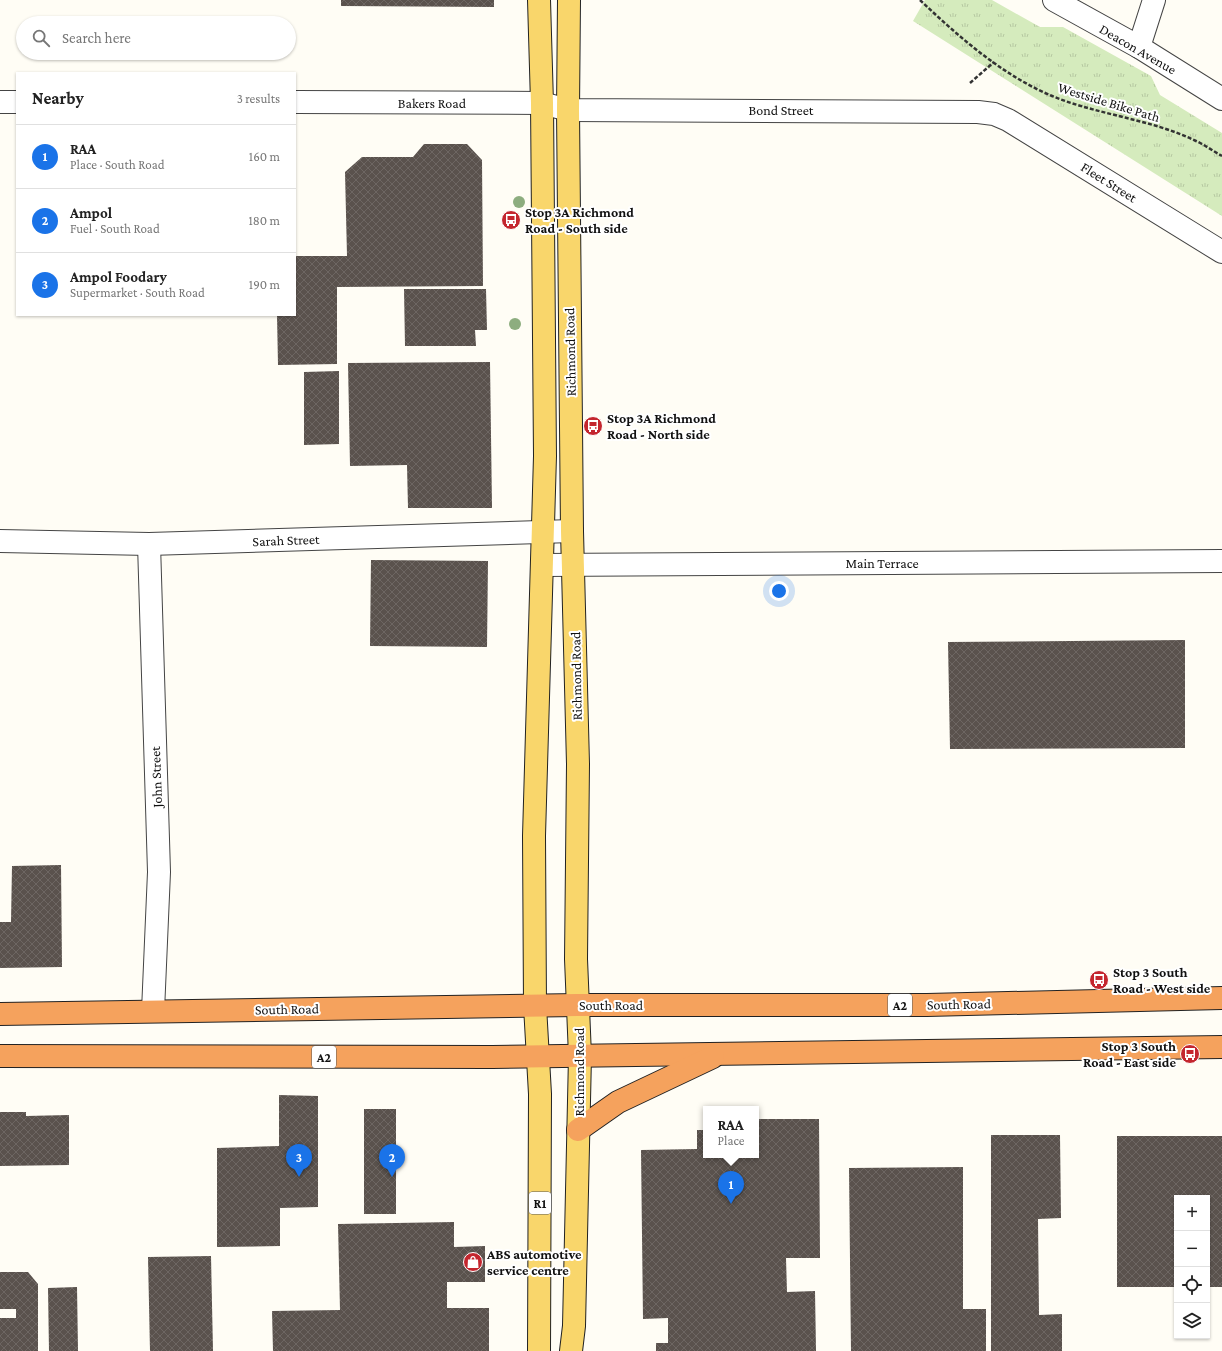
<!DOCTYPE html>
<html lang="en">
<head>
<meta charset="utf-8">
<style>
  body { margin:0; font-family:"Crimson Pro",serif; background:#f6f6f6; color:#222 }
  .controls { position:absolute; right:12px; bottom:12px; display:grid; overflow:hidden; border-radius:0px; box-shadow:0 1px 3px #0004 }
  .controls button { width:36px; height:36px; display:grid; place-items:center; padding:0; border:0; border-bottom:1px solid #e0e0e0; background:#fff; color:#222; font:20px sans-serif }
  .you { position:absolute; left:779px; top:591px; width:14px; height:14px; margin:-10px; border:3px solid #fff; border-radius:50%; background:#1a73e8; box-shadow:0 0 0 6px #1a73e833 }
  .badge { display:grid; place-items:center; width:26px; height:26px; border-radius:50%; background:#1a73e8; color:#fff; font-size:13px; font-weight:700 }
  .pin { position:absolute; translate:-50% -33px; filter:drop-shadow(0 1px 2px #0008) }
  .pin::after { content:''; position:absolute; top:21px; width:14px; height:12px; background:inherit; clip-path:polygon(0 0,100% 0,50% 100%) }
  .popup { position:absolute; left:703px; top:1106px; width:56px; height:52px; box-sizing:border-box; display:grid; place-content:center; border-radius:0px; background:#fff; filter:drop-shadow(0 1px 3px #0005); font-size:13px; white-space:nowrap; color:#767676 }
  .popup b { font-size:15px; color:#222 }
  .popup::after { content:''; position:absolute; left:50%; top:100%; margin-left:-8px; border:8px solid transparent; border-top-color:#fff }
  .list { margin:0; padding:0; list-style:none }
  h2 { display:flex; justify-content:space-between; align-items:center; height:52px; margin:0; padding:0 16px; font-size:17px }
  h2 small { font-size:13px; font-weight:400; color:#767676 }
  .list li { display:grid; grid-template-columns:26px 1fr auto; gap:12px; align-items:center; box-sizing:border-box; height:64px; padding:0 16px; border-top:1px solid #e0e0e0 }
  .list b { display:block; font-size:15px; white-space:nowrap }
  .list p { margin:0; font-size:13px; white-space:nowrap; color:#767676 }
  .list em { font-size:13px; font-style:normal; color:#767676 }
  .icon { flex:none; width:22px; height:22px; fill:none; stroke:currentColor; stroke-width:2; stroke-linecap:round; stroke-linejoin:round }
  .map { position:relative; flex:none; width:1222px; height:1351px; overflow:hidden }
  .search { position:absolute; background:#fff; box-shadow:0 1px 3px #0004; left:16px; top:16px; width:280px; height:44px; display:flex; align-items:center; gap:10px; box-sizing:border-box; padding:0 14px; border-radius:22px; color:#767676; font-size:15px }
  .panel { position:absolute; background:#fff; box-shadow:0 1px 3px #0004; left:16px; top:72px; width:280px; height:244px; border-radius:0px }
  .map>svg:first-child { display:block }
  .grass { fill:url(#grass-tufts) }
  .building { fill:url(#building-cross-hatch) }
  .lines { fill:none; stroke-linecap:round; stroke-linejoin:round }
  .minor-casing { stroke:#444; stroke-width:24 }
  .major-casing { stroke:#222; stroke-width:24 }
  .highway-casing { stroke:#222; stroke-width:24 }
  .path { stroke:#333; stroke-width:2.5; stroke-dasharray:4 2; stroke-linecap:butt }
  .minor { stroke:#fff; stroke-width:22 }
  .major { stroke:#f9d66b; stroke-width:22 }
  .highway { stroke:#f5a25d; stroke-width:22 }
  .tree { fill:#8dad7f }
  .labels { text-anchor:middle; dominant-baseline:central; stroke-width:4; stroke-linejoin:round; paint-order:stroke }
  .shield { fill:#fff; stroke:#585858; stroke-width:1 }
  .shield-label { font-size:13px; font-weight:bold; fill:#111 }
  .street-label { font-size:14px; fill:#111; stroke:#fff }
  .poi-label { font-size:14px; font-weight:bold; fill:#111; stroke:#fff; text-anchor:start }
</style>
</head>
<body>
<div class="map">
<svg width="1222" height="1351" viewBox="0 0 1222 1351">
  <defs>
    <pattern id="grass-tufts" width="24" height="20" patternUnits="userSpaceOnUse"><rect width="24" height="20" fill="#d5ebbd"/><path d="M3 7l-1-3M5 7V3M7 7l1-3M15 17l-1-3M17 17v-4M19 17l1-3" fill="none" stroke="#b6c8a1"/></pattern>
    <pattern id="building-cross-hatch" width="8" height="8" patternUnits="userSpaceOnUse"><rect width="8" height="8" fill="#5a524d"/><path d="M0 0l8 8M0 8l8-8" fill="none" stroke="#6d6662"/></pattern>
  </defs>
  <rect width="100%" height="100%" fill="#fffdf5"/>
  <polygon class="grass" points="925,0 992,0 1040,27 1063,27 1151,76 1160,95 1222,133 1222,216 913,21"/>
  <g class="building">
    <polygon points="341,0 494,0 494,7 341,6"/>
    <polygon points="424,144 467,144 482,160 483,286 337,287 337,364 278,365 277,315 295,315 295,256 347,256 345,172 362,157 413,157"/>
    <polygon points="404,289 486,289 487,330 475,330 476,346 405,346"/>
    <polygon points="490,362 492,508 408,508 407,465 350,466 348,363"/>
    <polygon points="339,371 339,444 304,445 304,372"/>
    <polygon points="371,560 488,561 487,647 370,646"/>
    <polygon points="1185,640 1185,748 950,749 948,642"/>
    <polygon points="61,865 62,967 0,968 0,922 11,922 12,866"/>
    <polygon points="279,1095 318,1096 318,1207 280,1208 280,1246 217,1247 217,1148 279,1146"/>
    <rect x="364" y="1109" width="32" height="105"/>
    <polygon points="0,1112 26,1112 26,1116 69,1115 69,1165 0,1166"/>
    <polygon points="756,1119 819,1119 820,1258 786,1258 787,1292 815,1291 816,1351 656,1351 656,1343 668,1343 668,1318 643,1319 641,1150 697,1149 697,1130 706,1130 706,1155 756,1155"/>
    <polygon points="991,1135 1060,1135 1061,1218 1038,1219 1039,1315 1062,1314 1062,1351 991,1351"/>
    <polygon points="1117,1136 1222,1136 1222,1287 1207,1287 1207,1198 1177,1198 1177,1287 1117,1287"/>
    <polygon points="963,1167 963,1309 986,1309 986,1351 851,1351 849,1168"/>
    <polygon points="454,1222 454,1247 485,1246 485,1282 447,1282 447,1308 489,1308 489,1351 273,1351 272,1311 340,1310 338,1224"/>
    <polygon points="211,1256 213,1351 150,1351 148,1257"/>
    <polygon points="0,1272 28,1272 38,1284 38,1351 0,1351 0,1318 16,1318 16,1309 0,1309"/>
    <polygon points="77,1287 78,1351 49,1351 48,1288"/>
  </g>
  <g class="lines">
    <defs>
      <g id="minor">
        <polyline points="1054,0 1139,47 1222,99"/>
        <polyline points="1139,47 1154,0"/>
        <polyline points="0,102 17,102"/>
        <polyline points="295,102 542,103 568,110 978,112 994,114 1008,120 1222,252"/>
        <polyline points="0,541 149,544 572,531"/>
        <polyline points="149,544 159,872 153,1011"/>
        <polyline points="542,565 1222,561"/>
      </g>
      <g id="major">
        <polyline points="539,0 542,103 545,456 534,836 535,1006 540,1094 539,1351"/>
        <polyline points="569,0 568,110 572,531 578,764 576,959 580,1056 574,1326 571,1351"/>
      </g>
      <g id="highway">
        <polyline points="0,1014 578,1005 927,1005 1222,998"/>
        <polyline points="0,1056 492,1057 1222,1047"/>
        <polyline points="578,1130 618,1102 713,1057"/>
      </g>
    </defs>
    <use href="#minor" class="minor-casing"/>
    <use href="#major" class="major-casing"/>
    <use href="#highway" class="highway-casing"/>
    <g class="path">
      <path d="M920 0C959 37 1002 75 1052 96 1098 115 1151 119 1196 141 1205 145 1213 151 1222 156"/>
      <polyline points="970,83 994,62"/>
    </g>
    <use href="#minor" class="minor"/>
    <use href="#major" class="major"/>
    <use href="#highway" class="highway"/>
  </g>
  <g class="tree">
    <circle cx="519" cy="202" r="6"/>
    <circle cx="515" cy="324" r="6"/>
  </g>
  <defs>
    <symbol id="bus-disc" viewBox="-11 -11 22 22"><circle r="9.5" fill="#c4262e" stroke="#fff"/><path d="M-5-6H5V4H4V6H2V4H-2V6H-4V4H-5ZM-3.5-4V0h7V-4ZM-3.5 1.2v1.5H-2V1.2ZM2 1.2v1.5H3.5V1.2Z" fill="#fff"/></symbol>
    <symbol id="shop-disc" viewBox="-11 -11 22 22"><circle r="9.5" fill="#c4262e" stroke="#fff"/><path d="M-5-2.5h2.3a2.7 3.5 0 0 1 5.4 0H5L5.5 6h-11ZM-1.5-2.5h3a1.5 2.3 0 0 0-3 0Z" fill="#fff"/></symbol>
  </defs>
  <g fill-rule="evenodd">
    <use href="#bus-disc" x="500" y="209" width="22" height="22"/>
    <use href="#bus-disc" x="582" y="415" width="22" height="22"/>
    <use href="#bus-disc" x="1088" y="969" width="22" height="22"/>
    <use href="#bus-disc" x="1179" y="1043" width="22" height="22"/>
    <use href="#shop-disc" x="462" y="1251" width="22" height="22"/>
  </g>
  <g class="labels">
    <g class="shield">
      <rect x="888" y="994" width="24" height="22" rx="3"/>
      <rect x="312" y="1046" width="24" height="22" rx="3"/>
      <rect x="529" y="1192" width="22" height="22" rx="3"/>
    </g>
    <g class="shield-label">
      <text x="900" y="1005">A2</text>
      <text x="324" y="1057">A2</text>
      <text x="540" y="1203">R1</text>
    </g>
    <g class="street-label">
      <text transform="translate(1138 49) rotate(30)">Deacon Avenue</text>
      <text transform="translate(1109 102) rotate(17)">Westside Bike Path</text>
      <text x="432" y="103">Bakers Road</text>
      <text x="781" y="110">Bond Street</text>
      <text transform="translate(1109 182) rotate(32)">Fleet Street</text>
      <text transform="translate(570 352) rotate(-91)">Richmond Road</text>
      <text transform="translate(286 540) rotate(-2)">Sarah Street</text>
      <text x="882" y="563">Main Terrace</text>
      <text transform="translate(576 676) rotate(-91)">Richmond Road</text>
      <text transform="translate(156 777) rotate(-92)">John Street</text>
      <text transform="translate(959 1004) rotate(-1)">South Road</text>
      <text x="611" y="1005">South Road</text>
      <text transform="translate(287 1009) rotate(-1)">South Road</text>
      <text transform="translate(579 1072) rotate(-90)">Richmond Road</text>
    </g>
    <g class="poi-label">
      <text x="525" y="212">Stop 3A Richmond<tspan x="525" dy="16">Road - South side</tspan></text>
      <text x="607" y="418">Stop 3A Richmond<tspan x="607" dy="16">Road - North side</tspan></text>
      <text x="1113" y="972">Stop 3 South<tspan x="1113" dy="16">Road - West side</tspan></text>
      <text x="1176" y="1046" text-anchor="end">Stop 3 South<tspan x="1176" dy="16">Road - East side</tspan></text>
      <text x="487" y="1254">ABS automotive<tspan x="487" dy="16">service centre</tspan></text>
    </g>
  </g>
</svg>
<div class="controls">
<button>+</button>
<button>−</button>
<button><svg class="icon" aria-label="locate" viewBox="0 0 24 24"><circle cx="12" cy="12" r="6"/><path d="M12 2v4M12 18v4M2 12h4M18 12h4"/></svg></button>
<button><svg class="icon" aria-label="layers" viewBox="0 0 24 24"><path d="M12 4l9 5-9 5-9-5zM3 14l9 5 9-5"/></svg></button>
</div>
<div class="you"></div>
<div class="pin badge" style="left:731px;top:1204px">1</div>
<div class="popup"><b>RAA</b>Place</div>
<div class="pin badge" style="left:392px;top:1177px">2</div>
<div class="pin badge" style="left:299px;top:1177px">3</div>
<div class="search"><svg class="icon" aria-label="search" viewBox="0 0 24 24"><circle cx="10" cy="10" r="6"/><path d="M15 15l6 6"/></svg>Search here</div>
<section class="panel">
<h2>Nearby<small>3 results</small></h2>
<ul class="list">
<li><span class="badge">1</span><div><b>RAA</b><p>Place · South Road</p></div><em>160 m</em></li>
<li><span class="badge">2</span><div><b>Ampol</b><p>Fuel · South Road</p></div><em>180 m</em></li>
<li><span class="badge">3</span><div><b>Ampol Foodary</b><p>Supermarket · South Road</p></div><em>190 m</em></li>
</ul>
</section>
</div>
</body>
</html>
